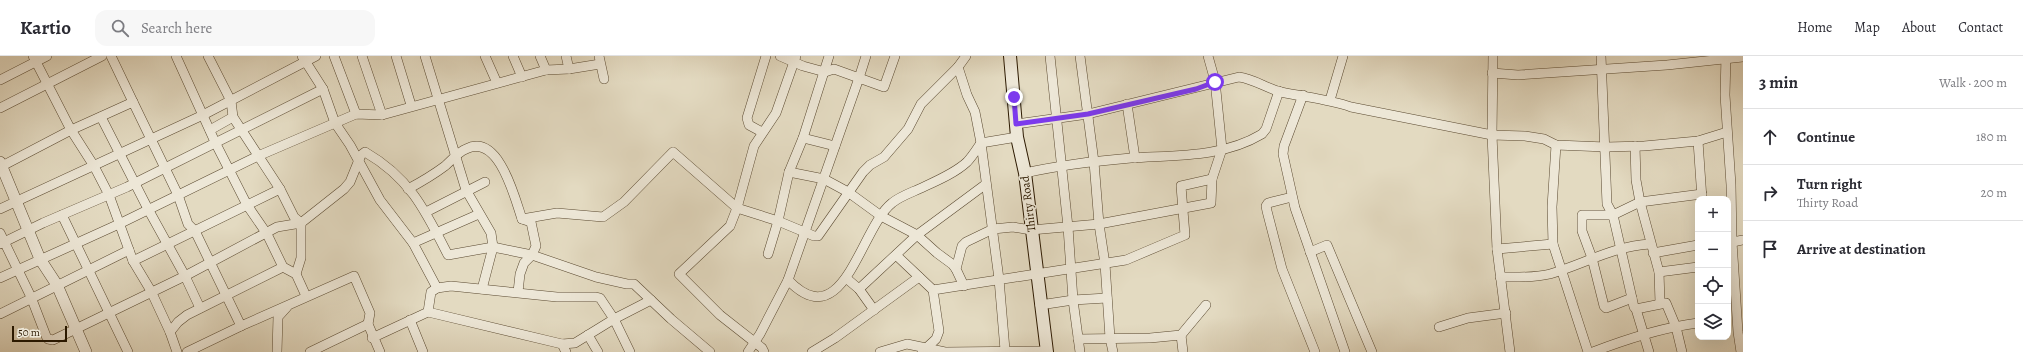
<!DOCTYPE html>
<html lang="en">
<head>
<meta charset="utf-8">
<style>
  body { margin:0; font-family:Alegreya,serif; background:#f7f7f7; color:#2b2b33 }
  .controls { position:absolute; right:12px; bottom:12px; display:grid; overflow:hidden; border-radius:8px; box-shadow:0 4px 16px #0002 }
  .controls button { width:36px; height:36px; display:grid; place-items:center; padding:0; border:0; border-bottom:1px solid #e1e1e2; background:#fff; color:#2b2b33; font:20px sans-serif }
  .scale { position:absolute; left:12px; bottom:10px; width:55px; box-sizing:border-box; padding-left:4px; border:2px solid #2c1900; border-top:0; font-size:11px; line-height:14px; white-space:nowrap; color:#2c1900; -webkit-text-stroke:3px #ede7d7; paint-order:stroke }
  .stop { position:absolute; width:12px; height:12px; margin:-9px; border:3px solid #7c3aed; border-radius:50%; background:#fff }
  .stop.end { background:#7c3aed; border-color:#fff; box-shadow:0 1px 4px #0008 }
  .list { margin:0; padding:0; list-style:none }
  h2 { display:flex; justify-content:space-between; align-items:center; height:52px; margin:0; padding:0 16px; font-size:17px }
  h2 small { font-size:13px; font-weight:400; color:#7c7c81 }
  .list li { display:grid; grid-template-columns:26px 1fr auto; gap:12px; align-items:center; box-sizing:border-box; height:56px; padding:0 16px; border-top:1px solid #e1e1e2 }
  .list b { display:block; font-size:15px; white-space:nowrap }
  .list p { margin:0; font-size:13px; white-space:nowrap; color:#7c7c81 }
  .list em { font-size:13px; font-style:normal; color:#7c7c81 }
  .icon { flex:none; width:22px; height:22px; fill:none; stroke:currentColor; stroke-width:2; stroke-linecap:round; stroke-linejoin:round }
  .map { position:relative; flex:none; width:1743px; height:296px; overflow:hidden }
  header { display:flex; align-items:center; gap:24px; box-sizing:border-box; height:56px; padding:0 20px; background:#fff; border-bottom:1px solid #e1e1e2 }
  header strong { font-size:19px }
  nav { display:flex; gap:22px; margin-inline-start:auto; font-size:14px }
  .search { width:280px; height:36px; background:#f7f7f7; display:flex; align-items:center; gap:10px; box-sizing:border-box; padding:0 14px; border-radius:12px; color:#7c7c81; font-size:15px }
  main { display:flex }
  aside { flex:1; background:#fff }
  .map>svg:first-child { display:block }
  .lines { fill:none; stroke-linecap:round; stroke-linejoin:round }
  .minor-casing { stroke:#5a4930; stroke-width:10 }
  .tertiary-casing { stroke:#5a4930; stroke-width:12 }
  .secondary-casing { stroke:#2c1900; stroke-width:14 }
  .minor { stroke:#ede7d7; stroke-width:9 }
  .tertiary { stroke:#ede7d7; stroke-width:11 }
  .secondary { stroke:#ede7d7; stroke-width:12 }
  .route { stroke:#7c3aed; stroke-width:5 }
  .labels { text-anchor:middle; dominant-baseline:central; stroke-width:3; stroke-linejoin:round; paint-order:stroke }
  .street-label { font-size:12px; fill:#2c1900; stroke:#ede7d7 }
</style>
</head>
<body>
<header>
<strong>Kartio</strong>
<div class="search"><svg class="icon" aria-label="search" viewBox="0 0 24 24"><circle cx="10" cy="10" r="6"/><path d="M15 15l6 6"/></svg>Search here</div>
<nav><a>Home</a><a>Map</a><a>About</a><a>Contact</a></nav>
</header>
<main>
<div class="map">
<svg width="1743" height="296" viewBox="0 0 1743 296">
  <rect width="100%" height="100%" fill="#e3dac1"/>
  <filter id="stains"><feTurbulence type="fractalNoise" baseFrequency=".005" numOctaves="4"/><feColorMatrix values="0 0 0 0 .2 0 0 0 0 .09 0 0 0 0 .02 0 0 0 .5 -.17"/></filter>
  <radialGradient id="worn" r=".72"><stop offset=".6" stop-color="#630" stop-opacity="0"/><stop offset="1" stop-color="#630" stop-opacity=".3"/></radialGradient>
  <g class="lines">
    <defs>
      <g id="minor">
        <polyline points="33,0 71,74 94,110 109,139 133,205 151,235 170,276 177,296"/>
        <polyline points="111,0 133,46"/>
        <polyline points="176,0 215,86 247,149 267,178 283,211 296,218 306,240"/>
        <polyline points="208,0 231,45 233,61 280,133 294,161 301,167 301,202 296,218"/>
        <polyline points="302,0 323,33 335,67 350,89 380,144 413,187 437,232"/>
        <polyline points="334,0 356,58"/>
        <polyline points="362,0 382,59"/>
        <polyline points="396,0 411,49"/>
        <polyline points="425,0 466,134 491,177 493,191 482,233"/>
        <polyline points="485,0 497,27"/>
        <polyline points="513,0 522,21"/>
        <polyline points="540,0 546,14"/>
        <polyline points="566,0 569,13"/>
        <polyline points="599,0 604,23"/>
        <polyline points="780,0 803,10 825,16 834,13 859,22 866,0"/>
        <polyline points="1050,0 1068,171 1073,244 1080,296"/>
        <polyline points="1080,0 1094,106 1099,168 1105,208 1110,282 1113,296"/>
        <polyline points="1493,0 1492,79 1497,193 1510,296"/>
        <polyline points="1601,0 1607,148 1613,159 1634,251 1636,253 1649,296"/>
        <polyline points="1726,0 1725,39 1731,129 1732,186 1738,276 1741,296"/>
        <polyline points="958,11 967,39 975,56 981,87 999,223 1005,294"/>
        <polyline points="1492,17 1518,19 1667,9 1743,1"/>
        <polyline points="0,24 47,0"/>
        <polyline points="1303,39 1284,90 1283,98 1295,152 1345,296"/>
        <polyline points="1330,44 1343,0"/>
        <polyline points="1127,48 1135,102"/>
        <polyline points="0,52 102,0"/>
        <polyline points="101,61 148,153 185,220 200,252"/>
        <path d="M1016 68 1088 58 1239 21C1254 23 1266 32 1281 36 1304 41 1328 43 1351 51L1492 79 1525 80 1544 83 1556 89 1606 91 1644 90 1698 85 1727 76"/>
        <polyline points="210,74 233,61"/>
        <polyline points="762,76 749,69 747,62 766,0"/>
        <polyline points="803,82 835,90"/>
        <polyline points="1698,85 1702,143"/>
        <polyline points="1556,89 1552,151 1553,188 1588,296"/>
        <polyline points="1635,90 1636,124 1640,146 1659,216 1660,247"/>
        <polyline points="2,110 71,74 133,46 178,139 188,168 195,175 241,270 354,220 370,257 368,268 380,296"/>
        <polyline points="789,116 824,123 848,136 881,160 917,179 937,197 952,208 956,213"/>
        <path d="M1025 117C1060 109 1095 105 1131 102 1175 99 1222 102 1262 78L1266 73 1279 35"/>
        <path d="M408 133C421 126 433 119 445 110 451 105 458 96 466 93 499 76 515 143 522 163L531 166 536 190 532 199 524 207 520 218 518 236"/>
        <polyline points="1292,141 1268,147 1266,150 1267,155 1282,213 1315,296"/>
        <polyline points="0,153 203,59 316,0"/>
        <polyline points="426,156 485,126"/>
        <polyline points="62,159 128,296"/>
        <polyline points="522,163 557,157 603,161 624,146 673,96 737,152 778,165 814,180 818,180 863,116 870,109 884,101 908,73 921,48 958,11 966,0"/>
        <path d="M0 177 31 241 46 280 48 283 53 284 185 220 277 171 301 167 344 133 350 126 361 99 365 96C410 122 425 154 448 199L493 191 532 199 596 221 627 228H634L671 263 710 296"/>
        <polyline points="413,187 479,158"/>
        <polyline points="1728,187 1743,184"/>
        <polyline points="0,188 43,167 127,131 323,33"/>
        <polyline points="1497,193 1553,188"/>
        <polyline points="1310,196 1327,189 1372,296"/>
        <polyline points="1653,197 1698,189"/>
        <polyline points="768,198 778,165 789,116 803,82 829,0"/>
        <polyline points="896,199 933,234"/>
        <polyline points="133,205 280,133"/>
        <polyline points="1659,216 1698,211"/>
        <path d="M1500 221C1517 221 1534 222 1550 218 1584 208 1614 190 1650 188"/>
        <polyline points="0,222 119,168 258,100 356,58 382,59 546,14 569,13 600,8"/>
        <polyline points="846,222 859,233 874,254"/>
        <path d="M788 224C844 282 860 172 892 147 899 141 910 137 919 133 934 126 954 118 967 106 972 101 977 93 981 87L1017 81"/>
        <polyline points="964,230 956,213 962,190 966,186 993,173 1013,171 1031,174 1099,168 1211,147 1212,123 1222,93 1215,25 1208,0"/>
        <polyline points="859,233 917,179 986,128"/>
        <polyline points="1632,242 1606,252 1604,250 1592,202 1582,175 1582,159 1613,159 1640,146 1702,138"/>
        <polyline points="1040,249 1073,244 1107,242"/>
        <polyline points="1636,253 1666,247 1676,271 1682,296"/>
        <polyline points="428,256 562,288 566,296"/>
        <polyline points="0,258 129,194"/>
        <polyline points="410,264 423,296"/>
        <polyline points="1439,271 1468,262 1506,257"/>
        <polyline points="170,276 178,266 187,259 283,211"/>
        <polyline points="588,279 598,296"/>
        <polyline points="1181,279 1183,296"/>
        <polyline points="372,282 428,256 431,236 437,232 451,230 557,241 596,241 600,242 614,263 630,296"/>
        <polyline points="1078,283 1150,282 1181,279 1206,249"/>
        <polyline points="562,288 575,287 614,263 651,244"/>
        <polyline points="187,296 241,270"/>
        <polyline points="277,296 278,261 287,251"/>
        <polyline points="310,296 368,268"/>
        <polyline points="748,296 760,278 788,224 859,22 884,31 895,0"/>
        <polyline points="764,296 762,292 720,259 679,218 730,170 737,152 754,90 776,57 796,0"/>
        <polyline points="812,296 835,282 919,221"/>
        <polyline points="880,296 907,288 945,296 1047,295"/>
        <path d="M922 296 936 283 939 275 933 234C998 224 1062 214 1126 204L1185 179 1181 130 1212 123"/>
        <path d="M1593 296C1624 284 1666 271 1698 267"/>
      </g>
      <polyline id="tertiary" points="0,106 40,203 57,229 86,296"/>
      <polyline id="secondary" points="1010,0 1017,81 1025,117 1047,296"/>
    </defs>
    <use href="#minor" class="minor-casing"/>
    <use href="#tertiary" class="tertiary-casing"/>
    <use href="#secondary" class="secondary-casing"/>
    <use href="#minor" class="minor"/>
    <use href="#tertiary" class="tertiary"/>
    <use href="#secondary" class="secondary"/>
  </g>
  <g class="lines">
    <polyline class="route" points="1014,41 1016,68 1088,58 1196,33 1215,26"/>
  </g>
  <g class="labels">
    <g class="street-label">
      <text transform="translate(1028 148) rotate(-97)">Thirty Road</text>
    </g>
  </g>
  <rect width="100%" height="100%" filter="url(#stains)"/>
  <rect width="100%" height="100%" fill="url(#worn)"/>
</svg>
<div class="controls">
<button>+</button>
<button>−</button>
<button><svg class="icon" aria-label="locate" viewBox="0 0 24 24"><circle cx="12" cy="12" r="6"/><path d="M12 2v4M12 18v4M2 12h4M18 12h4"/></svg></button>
<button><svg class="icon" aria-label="layers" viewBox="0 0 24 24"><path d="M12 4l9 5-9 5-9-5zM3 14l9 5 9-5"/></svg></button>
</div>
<div class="scale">50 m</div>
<div class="stop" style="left:1215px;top:26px"></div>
<div class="stop end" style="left:1014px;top:41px"></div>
</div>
<aside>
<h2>3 min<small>Walk · 200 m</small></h2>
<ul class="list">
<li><svg class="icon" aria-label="ahead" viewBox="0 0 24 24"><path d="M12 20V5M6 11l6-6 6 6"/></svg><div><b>Continue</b></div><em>180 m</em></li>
<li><svg class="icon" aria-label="right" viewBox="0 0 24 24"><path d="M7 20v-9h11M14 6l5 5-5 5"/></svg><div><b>Turn right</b><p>Thirty Road</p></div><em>20 m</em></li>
<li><svg class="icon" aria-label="arrive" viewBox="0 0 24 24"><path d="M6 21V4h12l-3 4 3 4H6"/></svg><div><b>Arrive at destination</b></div></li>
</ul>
</aside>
</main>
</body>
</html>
